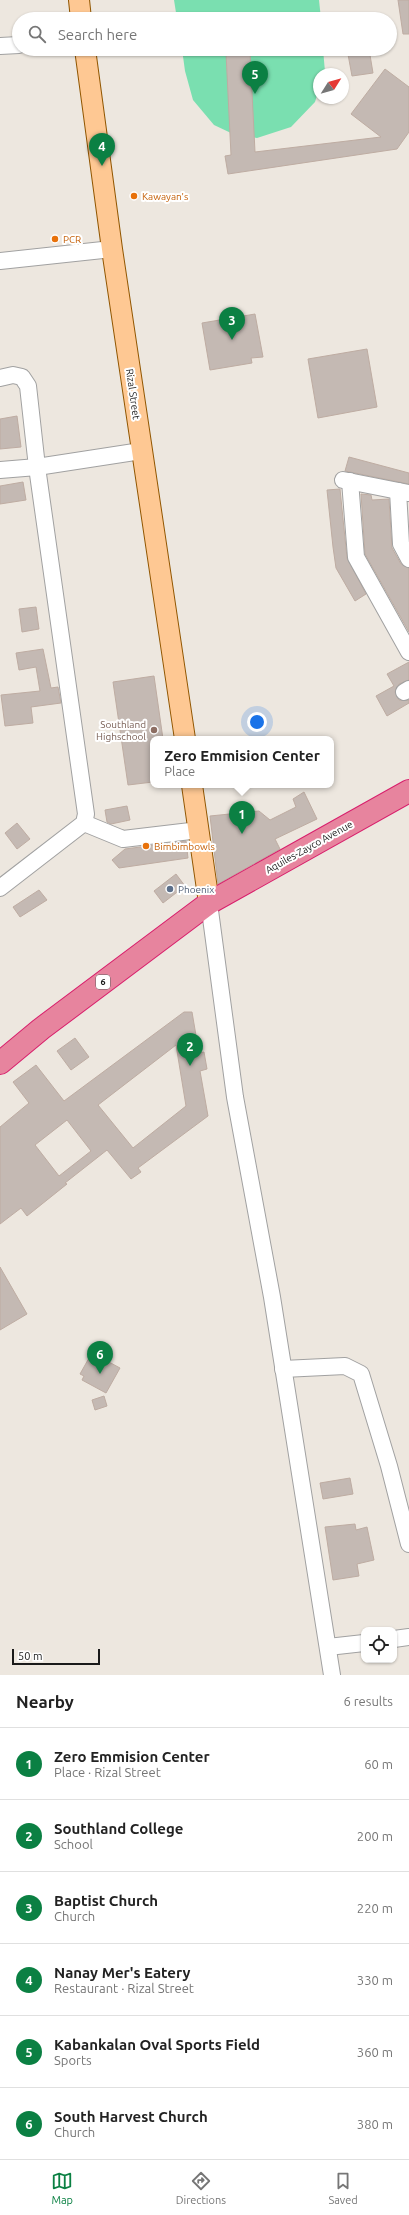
<!DOCTYPE html>
<html lang="en">
<head>
<meta charset="utf-8">
<style>
  body { margin:0; font-family:Ubuntu,sans-serif; background:#f6f6f6; color:#222 }
  .controls { position:absolute; right:12px; bottom:12px; display:grid; overflow:hidden; border-radius:8px; box-shadow:0 1px 3px #0004 }
  .controls button { width:36px; height:36px; display:grid; place-items:center; padding:0; border:0; border-bottom:1px solid #e0e0e0; background:#fff; color:#222; font:20px sans-serif }
  .compass { position:absolute; left:313px; top:68px; width:36px; height:36px; border-radius:50%; background:#fff; box-shadow:0 1px 3px #0004; rotate:53deg }
  .scale { position:absolute; left:12px; bottom:10px; width:88px; box-sizing:border-box; padding-left:4px; border:2px solid #1a1a1a; border-top:0; font-size:11px; line-height:14px; white-space:nowrap; color:#1a1a1a; -webkit-text-stroke:3px #fff; paint-order:stroke }
  .you { position:absolute; left:257px; top:722px; width:14px; height:14px; margin:-10px; border:3px solid #fff; border-radius:50%; background:#1a73e8; box-shadow:0 0 0 6px #1a73e833 }
  .badge { display:grid; place-items:center; width:26px; height:26px; border-radius:50%; background:#0b8043; color:#fff; font-size:13px; font-weight:700 }
  .pin { position:absolute; translate:-50% -33px; filter:drop-shadow(0 1px 2px #0008) }
  .pin::after { content:''; position:absolute; top:21px; width:14px; height:12px; background:inherit; clip-path:polygon(0 0,100% 0,50% 100%) }
  .popup { position:absolute; left:150px; top:736px; width:184px; height:52px; box-sizing:border-box; display:grid; place-content:center; border-radius:8px; background:#fff; filter:drop-shadow(0 1px 3px #0005); font-size:13px; white-space:nowrap; color:#767676 }
  .popup b { font-size:15px; color:#222 }
  .popup::after { content:''; position:absolute; left:50%; top:100%; margin-left:-8px; border:8px solid transparent; border-top-color:#fff }
  .list { margin:0; padding:0; list-style:none }
  h2 { display:flex; justify-content:space-between; align-items:center; height:52px; margin:0; padding:0 16px; font-size:17px }
  h2 small { font-size:13px; font-weight:400; color:#767676 }
  .list li { display:grid; grid-template-columns:26px 1fr auto; gap:12px; align-items:center; box-sizing:border-box; height:72px; padding:0 16px; border-top:1px solid #e0e0e0 }
  .list b { display:block; font-size:15px; white-space:nowrap }
  .list p { margin:0; font-size:13px; white-space:nowrap; color:#767676 }
  .list em { font-size:13px; font-style:normal; color:#767676 }
  .icon { flex:none; width:22px; height:22px; fill:none; stroke:currentColor; stroke-width:2; stroke-linecap:round; stroke-linejoin:round }
  .map { position:relative; flex:none; width:409px; height:1675px; overflow:hidden }
  .search { position:absolute; background:#fff; box-shadow:0 1px 3px #0004; left:12px; right:12px; top:12px; height:44px; display:flex; align-items:center; gap:10px; box-sizing:border-box; padding:0 14px; border-radius:22px; color:#767676; font-size:15px }
  .sheet { height:484px; background:#fff }
  nav { display:flex; justify-content:space-around; align-items:center; box-sizing:border-box; height:56px; border-top:1px solid #e0e0e0; background:#fff; font-size:11px; color:#767676 }
  nav a { display:grid; justify-items:center; gap:2px }
  nav .on { color:#0b8043 }
  .map>svg:first-child { display:block }
  .pitch { fill:#7adfb0 }
  .building { fill:#c4b9b3; stroke:#beaca2; fill-rule:evenodd }
  .lines { fill:none; stroke-linecap:round; stroke-linejoin:round }
  .minor-casing { stroke:#a1a1a1; stroke-width:18 }
  .major-casing { stroke:#915600; stroke-width:22 }
  .highway-casing { stroke:#d81f6c; stroke-width:24 }
  .minor { stroke:#fff; stroke-width:16 }
  .major { stroke:#fec893; stroke-width:20 }
  .highway { stroke:#e7849e; stroke-width:22 }
  .food-dot { fill:#e8710a; stroke:#fff; stroke-width:1.5 }
  .education-dot { fill:#8d6e63; stroke:#fff; stroke-width:1.5 }
  .service-dot { fill:#5c6f8a; stroke:#fff; stroke-width:1.5 }
  .labels { text-anchor:middle; dominant-baseline:central; stroke-width:4; stroke-linejoin:round; paint-order:stroke }
  .shield { fill:#fff; stroke:#5f5f5f; stroke-width:1 }
  .shield-label { font-size:9px; font-weight:bold; fill:#1a1a1a }
  .food-label { font-size:10px; fill:#c56008; stroke:#fff; text-anchor:start }
  .street-label { font-size:10px; fill:#1a1a1a; stroke:#fff }
  .education-label { font-size:10px; fill:#785e54; stroke:#fff; text-anchor:end }
  .service-label { font-size:10px; fill:#4e5e75; stroke:#fff; text-anchor:start }
</style>
</head>
<body>
<div class="map">
<svg width="409" height="1675" viewBox="0 0 409 1675">
  <rect width="100%" height="100%" fill="#ede7df"/>
  <g class="pitch">
    <polygon points="174,0 319,0 321,19 177,19"/>
    <polygon points="182,49 323,49 325,72 319,74 319,89 315,102 291,127 257,138 231,133 214,125 193,100 185,71"/>
  </g>
  <g class="building">
    <polygon points="398,0 409,0 409,34 403,34"/>
    <polygon points="347,49 369,49 373,73 352,76"/>
    <polygon points="250,52 255,152 381,137 351,114 385,69 409,87 409,132 397,149 228,174 225,156 231,155 226,53"/>
    <polygon points="255,314 263,357 251,358 252,363 210,370 202,323"/>
    <polygon points="367,349 377,407 318,418 308,359"/>
    <polygon points="17,416 21,447 0,449 0,419"/>
    <polygon points="349,457 409,473 409,484 345,471"/>
    <polygon points="23,482 26,500 0,504 0,486"/>
    <polygon points="340,489 347,558 366,594 355,601 336,568 333,547 327,490"/>
    <polygon points="361,494 371,495 372,500 389,499 392,548 401,564 409,568 409,632 365,554"/>
    <polygon points="36,607 39,629 22,632 19,609"/>
    <polygon points="43,649 51,688 58,687 61,703 31,707 33,723 5,726 1,695 40,691 36,667 19,670 16,653"/>
    <polygon points="409,662 409,680 399,684 395,692 399,700 409,700 409,703 387,716 376,696 394,686 387,674"/>
    <polygon points="154,676 163,739 153,739 153,782 128,785 113,682"/>
    <polygon points="304,792 317,819 275,839 280,849 218,884 210,816 259,811 270,820 296,807 293,799"/>
    <polygon points="127,806 130,820 111,824 107,822 105,810"/>
    <polygon points="17,823 30,839 17,849 5,833"/>
    <polygon points="186,841 188,858 119,868 112,860 125,849"/>
    <polygon points="176,874 185,886 163,903 154,891"/>
    <polygon points="39,890 47,900 20,917 13,907"/>
    <path d="M184 1012H192L199 1053 204 1052 207 1069 200 1071 208 1116 138 1168 141 1172 131 1179 107 1150 65 1183 67 1184 27 1216 21 1208 0 1224V1127L29 1103 13 1082 36 1065 64 1101ZM176 1045 186 1106 133 1148 98 1105ZM67 1120 91 1151 59 1176 35 1145Z"/>
    <polygon points="75,1038 89,1057 71,1070 57,1051"/>
    <polygon points="0,1267 27,1314 0,1330"/>
    <polygon points="96,1355 120,1368 106,1393 82,1380 84,1376 80,1374 89,1358 93,1361"/>
    <polygon points="104,1396 107,1406 95,1410 92,1400"/>
    <polygon points="350,1478 353,1494 323,1499 320,1483"/>
    <polygon points="355,1524 356,1530 367,1527 374,1560 357,1564 359,1576 333,1580 325,1527"/>
  </g>
  <g class="lines">
    <defs>
      <g id="minor">
        <polyline points="0,46 19,45"/>
        <polyline points="0,261 112,249"/>
        <polyline points="0,378 13,375 22,377 28,386 37,467 86,814 84,823 0,888"/>
        <polyline points="0,470 37,467 141,451"/>
        <polyline points="343,480 408,493"/>
        <polyline points="350,481 356,557 409,652"/>
        <polyline points="398,491 401,544 409,559"/>
        <polyline points="404,692 409,689"/>
        <polyline points="84,823 123,839 199,830"/>
        <polyline points="209,903 235,1097 272,1297 332,1675"/>
        <polyline points="283,1369 345,1366 361,1374 389,1466 409,1544"/>
        <polyline points="394,1639 409,1637"/>
        <polyline points="328,1647 364,1643"/>
      </g>
      <g id="major">
        <polyline points="79,0 81,19"/>
        <polyline points="85,49 112,249 185,739"/>
        <polyline points="192,785 209,903"/>
      </g>
      <polyline id="highway" points="0,1063 41,1029 209,903 409,791"/>
    </defs>
    <use href="#minor" class="minor-casing"/>
    <use href="#major" class="major-casing"/>
    <use href="#highway" class="highway-casing"/>
    <use href="#minor" class="minor"/>
    <use href="#major" class="major"/>
    <use href="#highway" class="highway"/>
  </g>
  <g class="food-dot">
    <circle cx="134" cy="196" r="4"/>
    <circle cx="55" cy="239" r="4"/>
    <circle cx="146" cy="846" r="4"/>
  </g>
  <circle class="education-dot" cx="154" cy="730" r="4"/>
  <circle class="service-dot" cx="170" cy="889" r="4"/>
  <g class="labels">
    <rect class="shield" x="96" y="975" width="14" height="14" rx="3"/>
    <g class="shield-label">
      <text x="103" y="982">6</text>
    </g>
    <g class="food-label">
      <text x="142" y="196">Kawayan's</text>
      <text x="63" y="239">PCR</text>
      <text x="154" y="846">Bimbimbowls</text>
    </g>
    <g class="street-label">
      <text transform="translate(133 394) rotate(82)">Rizal Street</text>
      <text transform="translate(309 847) rotate(-29)">Aquiles-Zayco Avenue</text>
    </g>
    <g class="education-label">
      <text x="146" y="724">Southland<tspan x="146" dy="12">Highschool</tspan></text>
    </g>
    <g class="service-label">
      <text x="178" y="889">Phoenix</text>
    </g>
  </g>
</svg>
<div class="controls">
<button><svg class="icon" aria-label="locate" viewBox="0 0 24 24"><circle cx="12" cy="12" r="6"/><path d="M12 2v4M12 18v4M2 12h4M18 12h4"/></svg></button>
</div>
<svg class="compass" viewBox="-18 -18 36 36"><path d="M0-13l5 13h-10z" fill="#e53935"/><path d="M0 13l5-13h-10z" fill="#767676"/></svg>
<div class="scale">50 m</div>
<div class="you"></div>
<div class="pin badge" style="left:242px;top:834px">1</div>
<div class="popup"><b>Zero Emmision Center</b>Place</div>
<div class="pin badge" style="left:190px;top:1066px">2</div>
<div class="pin badge" style="left:232px;top:340px">3</div>
<div class="pin badge" style="left:102px;top:166px">4</div>
<div class="pin badge" style="left:255px;top:94px">5</div>
<div class="pin badge" style="left:100px;top:1374px">6</div>
<div class="search"><svg class="icon" aria-label="search" viewBox="0 0 24 24"><circle cx="10" cy="10" r="6"/><path d="M15 15l6 6"/></svg>Search here</div>
</div>
<section class="sheet">
<h2>Nearby<small>6 results</small></h2>
<ul class="list">
<li><span class="badge">1</span><div><b>Zero Emmision Center</b><p>Place · Rizal Street</p></div><em>60 m</em></li>
<li><span class="badge">2</span><div><b>Southland College</b><p>School</p></div><em>200 m</em></li>
<li><span class="badge">3</span><div><b>Baptist Church</b><p>Church</p></div><em>220 m</em></li>
<li><span class="badge">4</span><div><b>Nanay Mer's Eatery</b><p>Restaurant · Rizal Street</p></div><em>330 m</em></li>
<li><span class="badge">5</span><div><b>Kabankalan Oval Sports Field</b><p>Sports</p></div><em>360 m</em></li>
<li><span class="badge">6</span><div><b>South Harvest Church</b><p>Church</p></div><em>380 m</em></li>
</ul>
</section>
<nav>
<a class="on"><svg class="icon" aria-label="map" viewBox="0 0 24 24"><path d="M3 6l6-2 6 2 6-2v14l-6 2-6-2-6 2zM9 4v14M15 6v14"/></svg>Map</a>
<a><svg class="icon" aria-label="directions" viewBox="0 0 24 24"><path d="M12 3l9 9-9 9-9-9zM9 14v-3h6M13 9l2 2-2 2"/></svg>Directions</a>
<a><svg class="icon" aria-label="saved" viewBox="0 0 24 24"><path d="M7 4h10v16l-5-4-5 4z"/></svg>Saved</a>
</nav>
</body>
</html>
